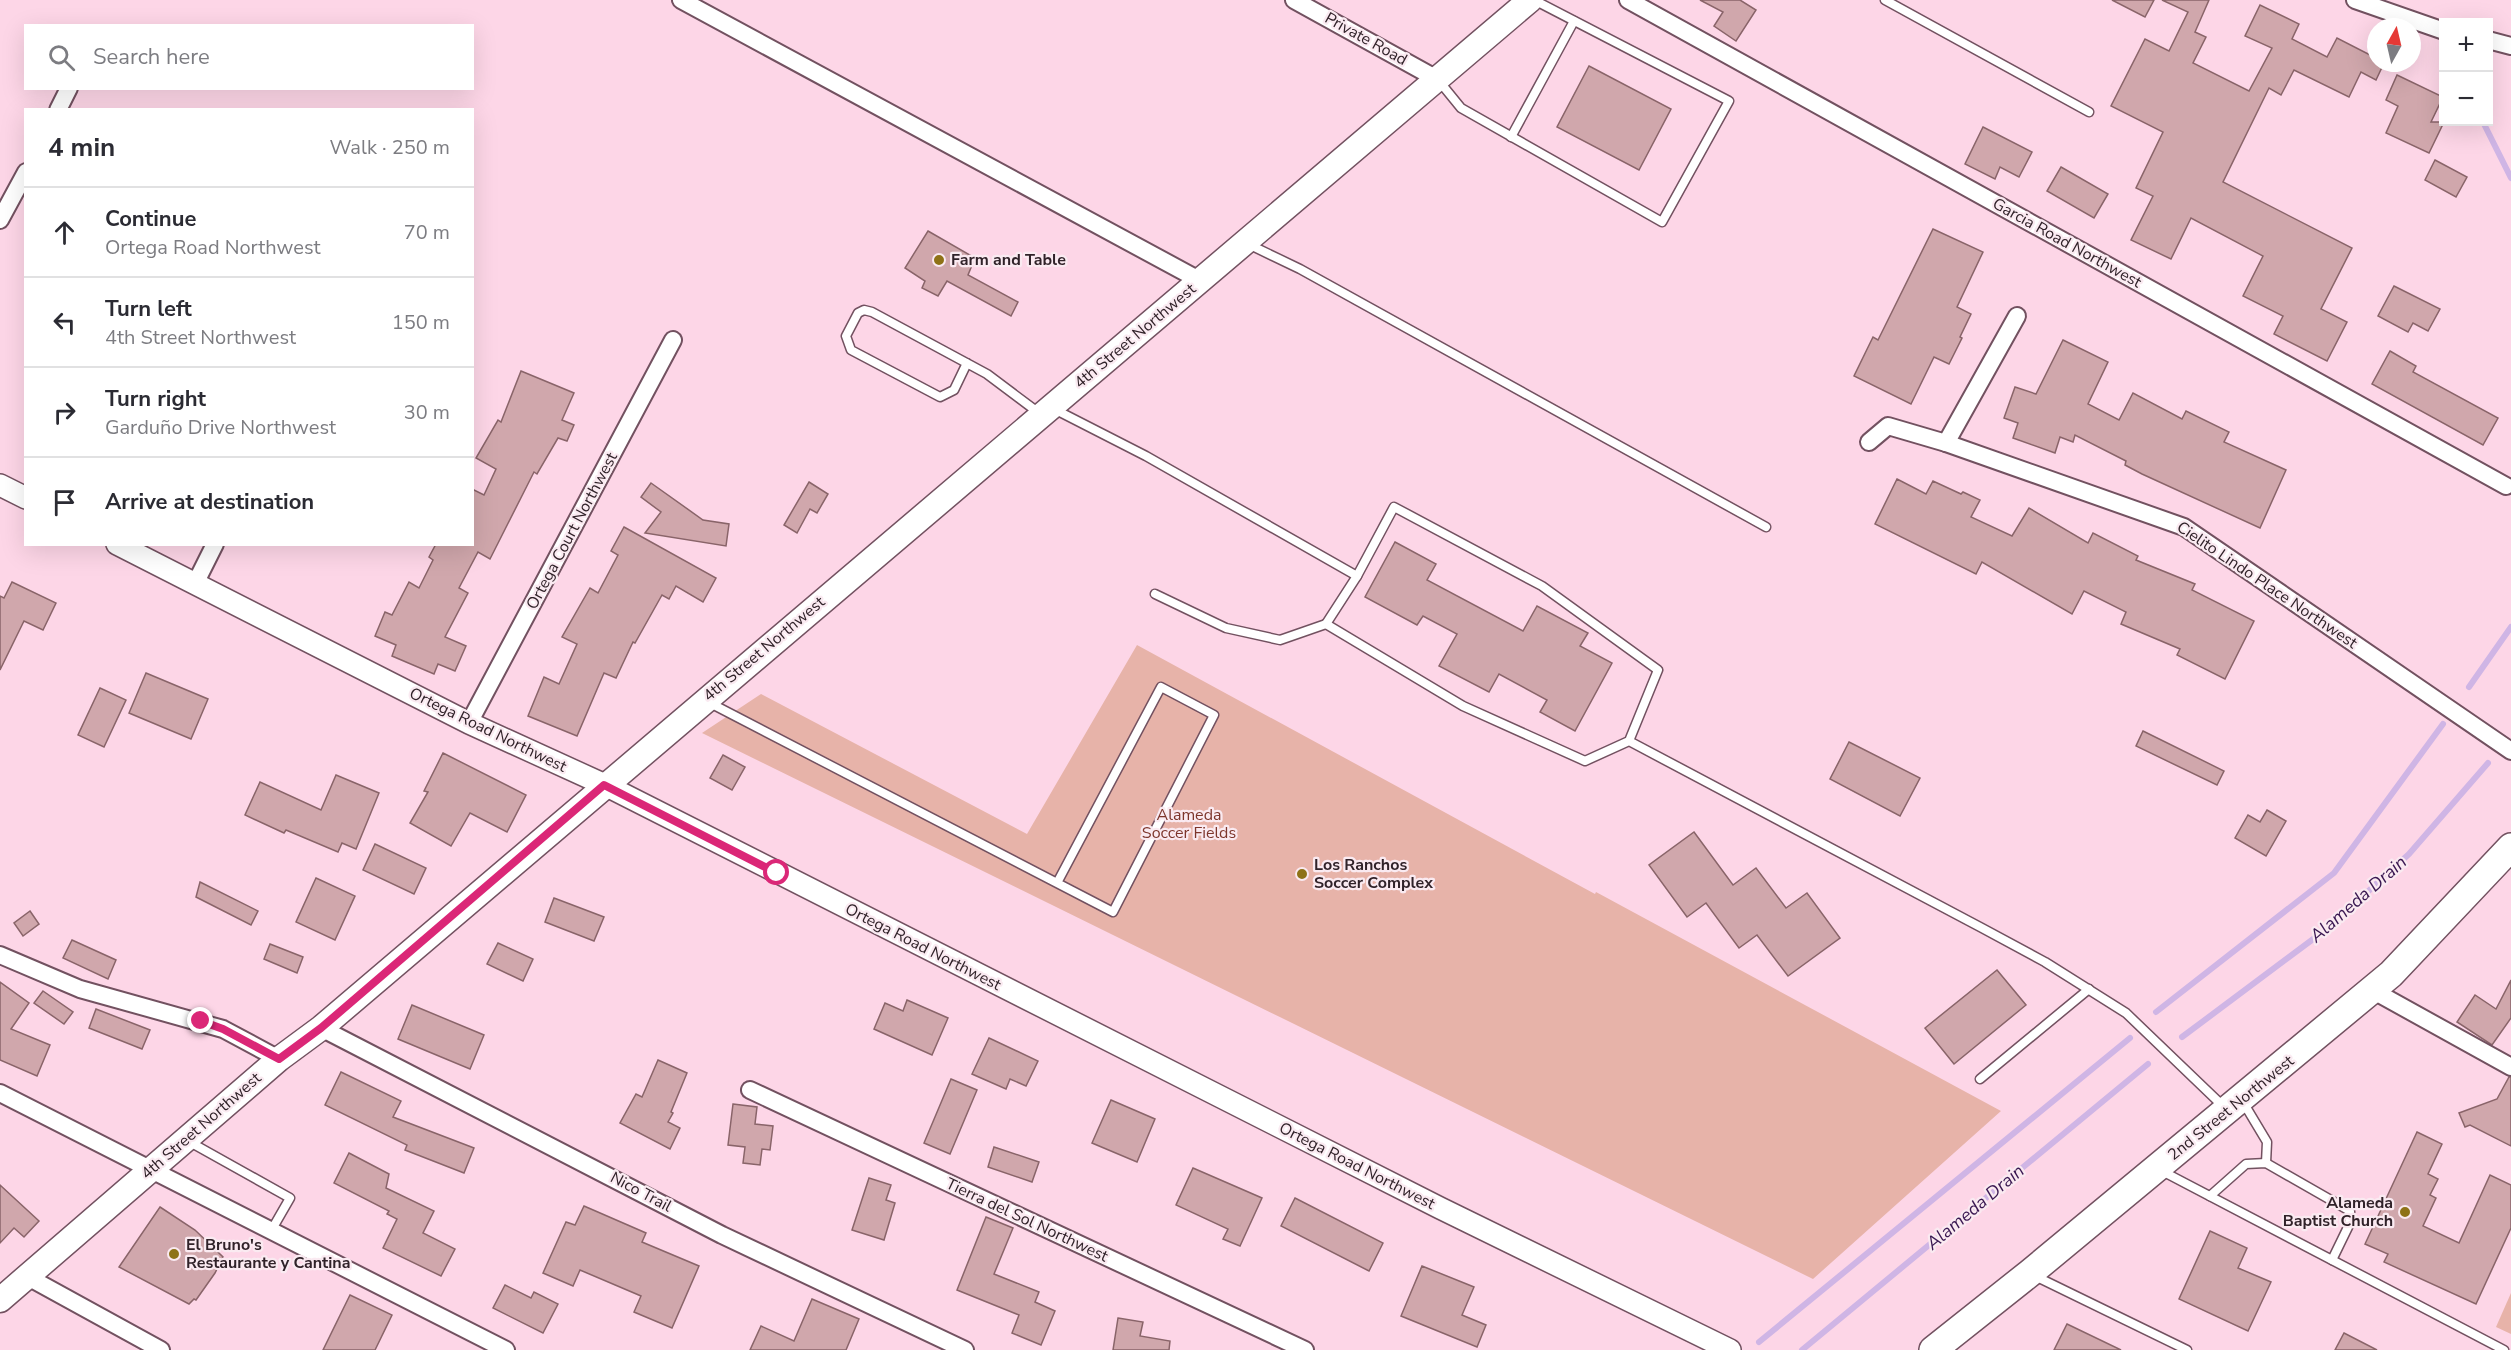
<!DOCTYPE html>
<html lang="en">
<head>
<meta charset="utf-8">
<style>
  body { margin:0; font-family:"Nunito Sans",sans-serif; background:#f2f2f3; color:#2b2b33 }
  .controls { position:absolute; right:18px; top:18px; display:grid; overflow:hidden; border-radius:0px; box-shadow:0 6px 24px #0002 }
  .controls button { width:54px; height:54px; display:grid; place-items:center; padding:0; border:0; border-bottom:2px solid #e1e1e2; background:#fff; color:#2b2b33; font:30px sans-serif }
  .compass { position:absolute; left:2367px; top:18px; width:54px; height:54px; border-radius:50%; background:#fff; box-shadow:0 6px 24px #0002; rotate:8deg }
  .stop { position:absolute; width:18px; height:18px; margin:-14px; border:4px solid #db2777; border-radius:50%; background:#fff }
  .stop.end { background:#db2777; border-color:#fff; box-shadow:0 2px 6px #0008 }
  .list { margin:0; padding:0; list-style:none }
  h2 { display:flex; justify-content:space-between; align-items:center; height:78px; margin:0; padding:0 24px; font-size:26px }
  h2 small { font-size:20px; font-weight:400; color:#7c7c81 }
  .list li { display:grid; grid-template-columns:39px 1fr auto; gap:18px; align-items:center; box-sizing:border-box; height:90px; padding:0 24px; border-top:2px solid #e1e1e2 }
  .list b { display:block; font-size:22px; white-space:nowrap }
  .list p { margin:0; font-size:20px; white-space:nowrap; color:#7c7c81 }
  .list em { font-size:20px; font-style:normal; color:#7c7c81 }
  .icon { flex:none; width:33px; height:33px; fill:none; stroke:currentColor; stroke-width:2; stroke-linecap:round; stroke-linejoin:round }
  .map { position:relative; flex:none; width:2511px; height:1350px; overflow:hidden }
  .search { position:absolute; background:#fff; box-shadow:0 6px 24px #0002; left:24px; top:24px; width:450px; height:66px; display:flex; align-items:center; gap:15px; box-sizing:border-box; padding:0 21px; border-radius:0px; color:#7c7c81; font-size:22px }
  .panel { position:absolute; background:#fff; box-shadow:0 6px 24px #0002; left:24px; top:108px; width:450px; height:438px; border-radius:0px }
  .map>svg:first-child { display:block }
  .green { fill:#e7b3a9 }
  .lines { fill:none; stroke-linecap:round; stroke-linejoin:round }
  .stream { stroke:#cfb5e5; stroke-width:6 }
  .building { fill:#d0a7ac; stroke:#896469; stroke-width:1.5 }
  .service-casing { stroke:#725160; stroke-width:11 }
  .minor-casing { stroke:#725160; stroke-width:20 }
  .tertiary-casing { stroke:#725160; stroke-width:24 }
  .secondary-casing { stroke:#725160; stroke-width:27 }
  .primary-casing { stroke:#725160; stroke-width:30 }
  .service { stroke:#fff; stroke-width:8 }
  .minor { stroke:#fff; stroke-width:16 }
  .tertiary { stroke:#fff; stroke-width:21 }
  .secondary { stroke:#fff; stroke-width:24 }
  .primary { stroke:#fff; stroke-width:27 }
  .route { stroke:#db2777; stroke-width:8 }
  .poi-dot { fill:#8e7217; stroke:#faeaf1; stroke-width:2 }
  .labels { text-anchor:middle; dominant-baseline:central; stroke-width:4.5; stroke-linejoin:round; paint-order:stroke }
  .street-label { font-size:16px; fill:#302229; stroke:#faeaf1 }
  .poi-label { font-size:16px; font-weight:bold; fill:#302229; stroke:#faeaf1; text-anchor:start }
  .park-label { font-size:16px; fill:#7d352b; stroke:#faeaf1 }
  .water-label { font-size:18px; font-style:italic; fill:#391751; stroke:#faeaf1 }
</style>
</head>
<body>
<div class="map">
<svg width="2511" height="1350" viewBox="0 0 2511 1350">
  <rect width="100%" height="100%" fill="#fdd6e7"/>
  <g class="green">
    <polygon points="1137,645 1595,894 1596,892 2001,1111 1813,1279 702,733 761,694 1027,834"/>
    <polygon points="2511,1293 2511,1334 2496,1327"/>
  </g>
  <g class="lines">
    <g class="stream">
      <polyline points="2483,122 2511,178"/>
      <polyline points="2469,687 2511,627"/>
      <polyline points="2156,1012 2334,873 2443,724"/>
      <polyline points="2182,1037 2328,928 2409,854 2488,763"/>
      <polyline points="1759,1342 2130,1038"/>
      <polyline points="1802,1350 2148,1064"/>
    </g>
  </g>
  <g class="building">
    <polygon points="1700,0 1740,0 1756,10 1736,41 1714,26 1723,12"/>
    <polygon points="2112,0 2154,0 2145,17"/>
    <polygon points="2162,0 2209,0 2195,32 2206,37 2193,63 2249,91 2272,48 2245,36 2260,5 2299,24 2292,39 2327,57 2337,38 2376,58 2376,63 2384,63 2376,80 2361,72 2349,97 2294,70 2281,95 2269,88 2223,182 2352,248 2321,309 2347,322 2327,361 2274,334 2283,316 2243,296 2263,256 2191,218 2171,259 2131,240 2153,196 2136,188 2163,132 2111,106 2145,39 2169,51 2188,12"/>
    <polygon points="1589,66 1671,109 1639,170 1557,127"/>
    <polygon points="2397,75 2443,97 2431,122 2444,122 2429,153 2386,133 2398,106 2386,100"/>
    <polygon points="1983,127 2032,152 2019,177 2000,167 1995,179 1965,164"/>
    <polygon points="2435,160 2467,177 2456,197 2425,180"/>
    <polygon points="2061,167 2108,194 2094,218 2047,191"/>
    <polygon points="1933,229 1983,252 1957,307 1971,314 1960,337 1962,338 1949,364 1934,357 1911,404 1854,376 1873,337 1878,340"/>
    <polygon points="928,231 975,258 968,275 1018,302 1011,316 947,281 938,296 922,288 925,281 905,268"/>
    <polygon points="2394,286 2440,309 2428,331 2413,323 2408,332 2378,316"/>
    <polygon points="2063,340 2108,362 2088,404 2119,420 2133,393 2182,419 2186,411 2229,432 2224,442 2286,470 2260,528 2142,474 2125,465 2126,461 2075,435 2073,442 2060,437 2055,453 2013,438 2018,423 2004,418 2015,387 2036,394"/>
    <polygon points="2390,351 2416,366 2413,372 2498,418 2483,445 2372,384"/>
    <polygon points="521,371 574,393 562,420 574,425 567,441 558,438 537,474 534,472 490,559 478,552 459,588 468,593 445,637 466,646 455,671 438,664 434,674 392,656 396,645 375,636 385,612 392,615 409,582 419,588 433,560 429,557 436,544 472,544 472,489 484,495 496,469 476,458 498,420 501,422"/>
    <polygon points="1897,479 1926,494 1933,481 1961,494 1963,492 1980,500 1971,517 2012,536 2029,508 2088,543 2093,533 2138,556 2136,560 2195,584 2192,590 2254,621 2225,679 2177,655 2180,649 2121,624 2126,612 2084,591 2072,614 1982,562 1976,574 1875,524"/>
    <polygon points="809,482 828,494 817,513 810,509 797,533 784,525"/>
    <polygon points="651,483 703,520 729,524 726,546 645,533 661,512 641,497"/>
    <polygon points="624,527 716,578 703,602 676,586 669,599 662,595 635,643 633,642 616,678 604,673 577,736 528,716 544,677 559,684 577,644 562,637 590,588 598,593 618,555 611,551"/>
    <polygon points="1395,542 1436,564 1427,580 1523,631 1537,606 1588,633 1580,646 1612,663 1575,731 1540,712 1547,700 1499,674 1489,692 1439,666 1457,634 1423,616 1417,625 1365,597"/>
    <polygon points="12,582 56,603 43,630 24,621 0,670 0,596 4,598"/>
    <polygon points="146,673 208,699 191,739 129,713"/>
    <polygon points="100,688 126,700 104,747 78,735"/>
    <polygon points="2143,731 2224,771 2217,785 2136,746"/>
    <polygon points="1849,742 1920,778 1900,816 1830,779"/>
    <polygon points="443,753 526,795 507,832 470,813 451,846 410,823 428,792 424,791"/>
    <polygon points="723,755 745,767 732,790 710,778"/>
    <polygon points="336,775 379,793 356,849 342,843 338,852 286,830 284,833 245,815 260,782 321,810"/>
    <polygon points="2267,810 2286,821 2266,856 2235,838 2248,815 2260,822"/>
    <polygon points="1694,832 1733,885 1756,868 1786,908 1807,893 1840,938 1788,976 1757,935 1739,948 1706,903 1687,917 1649,865"/>
    <polygon points="375,844 426,868 414,894 363,870"/>
    <polygon points="316,878 355,896 335,940 296,922"/>
    <polygon points="200,882 258,911 251,925 196,897"/>
    <polygon points="554,898 604,917 594,941 545,922"/>
    <polygon points="30,911 39,924 23,936 14,923"/>
    <polygon points="72,940 116,960 108,979 63,958"/>
    <polygon points="498,943 533,959 523,981 487,964"/>
    <polygon points="270,944 303,957 297,973 264,959"/>
    <polygon points="1997,970 2026,1005 1954,1064 1925,1028"/>
    <polygon points="2511,980 2511,1018 2492,1045 2457,1022 2475,995 2496,1009"/>
    <polygon points="0,982 29,1003 11,1029 50,1045 37,1076 0,1060"/>
    <polygon points="43,991 73,1012 64,1024 34,1003"/>
    <polygon points="907,1000 948,1018 932,1055 874,1029 885,1003 903,1011"/>
    <polygon points="412,1005 484,1035 470,1069 398,1039"/>
    <polygon points="96,1009 150,1030 142,1049 89,1028"/>
    <polygon points="989,1038 1038,1061 1026,1086 1010,1079 1006,1089 972,1074"/>
    <polygon points="658,1060 687,1073 671,1112 673,1113 668,1122 680,1128 670,1149 620,1123 636,1094 642,1097"/>
    <polygon points="341,1072 401,1101 393,1117 474,1148 464,1173 405,1150 407,1145 325,1105"/>
    <polygon points="2509,1077 2511,1077 2511,1146 2470,1125 2465,1127 2459,1113 2497,1099"/>
    <polygon points="951,1079 977,1090 950,1154 924,1143"/>
    <polygon points="1111,1100 1155,1119 1137,1162 1092,1143"/>
    <polygon points="733,1104 757,1107 755,1124 773,1126 770,1150 762,1149 760,1165 743,1163 745,1147 728,1145"/>
    <polygon points="2417,1132 2442,1144 2428,1174 2438,1179 2430,1195 2436,1198 2423,1226 2459,1243 2490,1175 2511,1185 2511,1228 2476,1304 2384,1262 2388,1254 2365,1244"/>
    <polygon points="994,1147 1039,1162 1032,1182 988,1167"/>
    <polygon points="349,1153 389,1174 386,1188 434,1211 423,1233 455,1249 441,1276 383,1248 397,1219 387,1214 389,1211 334,1183"/>
    <polygon points="1193,1168 1262,1198 1240,1246 1223,1239 1228,1229 1176,1205"/>
    <polygon points="869,1178 891,1185 886,1200 895,1203 884,1240 852,1230"/>
    <polygon points="0,1185 39,1221 24,1237 14,1228 0,1243"/>
    <polygon points="1295,1198 1383,1243 1369,1271 1281,1226"/>
    <polygon points="584,1206 646,1233 642,1242 699,1266 672,1328 634,1312 641,1296 580,1270 573,1286 543,1273 566,1222 575,1225"/>
    <polygon points="160,1207 195,1230 223,1257 215,1273 196,1300 194,1299 189,1304 119,1267"/>
    <polygon points="986,1217 1013,1228 994,1274 1039,1292 1035,1302 1055,1311 1041,1345 1012,1333 1019,1315 957,1290"/>
    <polygon points="2210,1231 2247,1248 2238,1268 2271,1282 2248,1331 2179,1299"/>
    <polygon points="1422,1266 1474,1287 1462,1315 1486,1325 1477,1347 1401,1316"/>
    <polygon points="505,1285 531,1298 534,1292 558,1304 543,1333 493,1308"/>
    <polygon points="350,1295 392,1315 375,1350 323,1350"/>
    <polygon points="812,1299 859,1319 846,1350 750,1350 761,1326 794,1341"/>
    <polygon points="1118,1318 1143,1322 1140,1336 1170,1341 1169,1350 1113,1350"/>
    <polygon points="2067,1324 2121,1350 2054,1350"/>
    <polygon points="2344,1333 2377,1350 2335,1350"/>
  </g>
  <g class="lines">
    <defs>
      <g id="service">
        <polyline points="1885,0 2089,112"/>
        <polyline points="1439,81 1461,108 1662,222 1729,101 1534,0"/>
        <polyline points="1511,137 1574,21"/>
        <polyline points="1248,244 1300,269 1766,527"/>
        <polyline points="967,363 954,390 940,397 851,350 846,336 858,313 864,310 872,312 987,374 1039,413"/>
        <polyline points="1054,409 1146,456 1357,576"/>
        <polyline points="1155,594 1226,628 1280,640 1326,624"/>
        <polyline points="710,703 1113,912 1214,715 1161,687 1057,883"/>
        <polyline points="1629,741 1585,761 1463,706 1326,624 1357,576 1394,507 1542,586 1658,670 1629,741 1982,928 2045,962 2126,1013 2225,1108"/>
        <polyline points="1980,1079 2089,989"/>
        <polyline points="2243,1102 2267,1142 2266,1163"/>
        <polyline points="188,1141 290,1198 271,1231"/>
        <polyline points="2160,1170 2504,1350"/>
        <polyline points="2210,1196 2246,1164 2266,1163 2350,1211 2350,1223 2332,1260"/>
        <polyline points="2033,1275 2187,1350"/>
      </g>
      <g id="minor">
        <polyline points="681,0 1201,281"/>
        <polyline points="1294,0 1437,79"/>
        <polyline points="1628,0 2506,486"/>
        <polyline points="2355,0 2444,31"/>
        <polyline points="2488,40 2511,46"/>
        <polyline points="58,110 69,88"/>
        <polyline points="0,220 26,172"/>
        <polyline points="1869,442 1888,426 1946,443 2184,527 2511,751"/>
        <polyline points="1946,443 2017,316"/>
        <polyline points="195,584 215,544"/>
        <polyline points="469,723 673,340"/>
        <polyline points="0,955 80,989 223,1029 279,1059"/>
        <polyline points="2372,990 2511,1067"/>
        <polyline points="321,1028 722,1235 965,1350"/>
        <polyline points="750,1090 1305,1350"/>
        <polyline points="0,1093 506,1350"/>
        <polyline points="28,1277 161,1350"/>
      </g>
      <g id="tertiary">
        <polyline points="0,485 26,498"/>
        <polyline points="117,544 469,723 605,785 1440,1208 1730,1350"/>
      </g>
      <polyline id="secondary" points="0,1300 279,1059 321,1028 1530,0"/>
      <polyline id="primary" points="1933,1350 2030,1273 2391,974 2511,847"/>
    </defs>
    <use href="#service" class="service-casing"/>
    <use href="#minor" class="minor-casing"/>
    <use href="#tertiary" class="tertiary-casing"/>
    <use href="#secondary" class="secondary-casing"/>
    <use href="#primary" class="primary-casing"/>
    <use href="#service" class="service"/>
    <use href="#minor" class="minor"/>
    <use href="#tertiary" class="tertiary"/>
    <use href="#secondary" class="secondary"/>
    <use href="#primary" class="primary"/>
  </g>
  <g class="lines">
    <polyline class="route" points="201,1021 223,1029 279,1059 321,1028 604,785 777,873"/>
  </g>
  <g class="poi-dot">
    <circle cx="939" cy="260" r="6"/>
    <circle cx="1302" cy="874" r="6"/>
    <circle cx="2405" cy="1212" r="6"/>
    <circle cx="174" cy="1254" r="6"/>
  </g>
  <g class="labels">
    <g class="street-label">
      <text transform="translate(1366 39) rotate(29)">Private Road</text>
      <text transform="translate(2067 243) rotate(29)">Garcia Road Northwest</text>
      <text transform="translate(1135 336) rotate(-40)">4th Street Northwest</text>
      <text transform="translate(572 531) rotate(-62)">Ortega Court Northwest</text>
      <text transform="translate(2267 585) rotate(34)">Cielito Lindo Place Northwest</text>
      <text transform="translate(764 649) rotate(-40)">4th Street Northwest</text>
      <text transform="translate(488 730) rotate(26)">Ortega Road Northwest</text>
      <text transform="translate(923 947) rotate(27)">Ortega Road Northwest</text>
      <text transform="translate(2231 1108) rotate(-39)">2nd Street Northwest</text>
      <text transform="translate(201 1126) rotate(-41)">4th Street Northwest</text>
      <text transform="translate(1357 1166) rotate(27)">Ortega Road Northwest</text>
      <text transform="translate(641 1192) rotate(28)">Nico Trail</text>
      <text transform="translate(1027 1220) rotate(25)">Tierra del Sol Northwest</text>
    </g>
    <g class="poi-label">
      <text x="951" y="260">Farm and Table</text>
      <text x="1314" y="865">Los Ranchos<tspan x="1314" dy="18">Soccer Complex</tspan></text>
      <text x="2393" y="1203" text-anchor="end">Alameda<tspan x="2393" dy="18">Baptist Church</tspan></text>
      <text x="186" y="1245">El Bruno's<tspan x="186" dy="18">Restaurante y Cantina</tspan></text>
    </g>
    <g class="park-label">
      <text x="1189" y="815">Alameda<tspan x="1189" dy="18">Soccer Fields</tspan></text>
    </g>
    <g class="water-label">
      <text transform="translate(2358 899) rotate(-41)">Alameda Drain</text>
      <text transform="translate(1975 1207) rotate(-40)">Alameda Drain</text>
    </g>
  </g>
</svg>
<div class="controls">
<button>+</button>
<button>−</button>
</div>
<svg class="compass" viewBox="-18 -18 36 36"><path d="M0-13l5 13h-10z" fill="#e53935"/><path d="M0 13l5-13h-10z" fill="#7c7c81"/></svg>
<div class="stop" style="left:777px;top:873px"></div>
<div class="stop end" style="left:201px;top:1021px"></div>
<div class="search"><svg class="icon" aria-label="search" viewBox="0 0 24 24"><circle cx="10" cy="10" r="6"/><path d="M15 15l6 6"/></svg>Search here</div>
<section class="panel">
<h2>4 min<small>Walk · 250 m</small></h2>
<ul class="list">
<li><svg class="icon" aria-label="ahead" viewBox="0 0 24 24"><path d="M12 20V5M6 11l6-6 6 6"/></svg><div><b>Continue</b><p>Ortega Road Northwest</p></div><em>70 m</em></li>
<li><svg class="icon" aria-label="left" viewBox="0 0 24 24"><path d="M17 20v-9H6M10 6l-5 5 5 5"/></svg><div><b>Turn left</b><p>4th Street Northwest</p></div><em>150 m</em></li>
<li><svg class="icon" aria-label="right" viewBox="0 0 24 24"><path d="M7 20v-9h11M14 6l5 5-5 5"/></svg><div><b>Turn right</b><p>Garduño Drive Northwest</p></div><em>30 m</em></li>
<li><svg class="icon" aria-label="arrive" viewBox="0 0 24 24"><path d="M6 21V4h12l-3 4 3 4H6"/></svg><div><b>Arrive at destination</b></div></li>
</ul>
</section>
</div>
</body>
</html>
